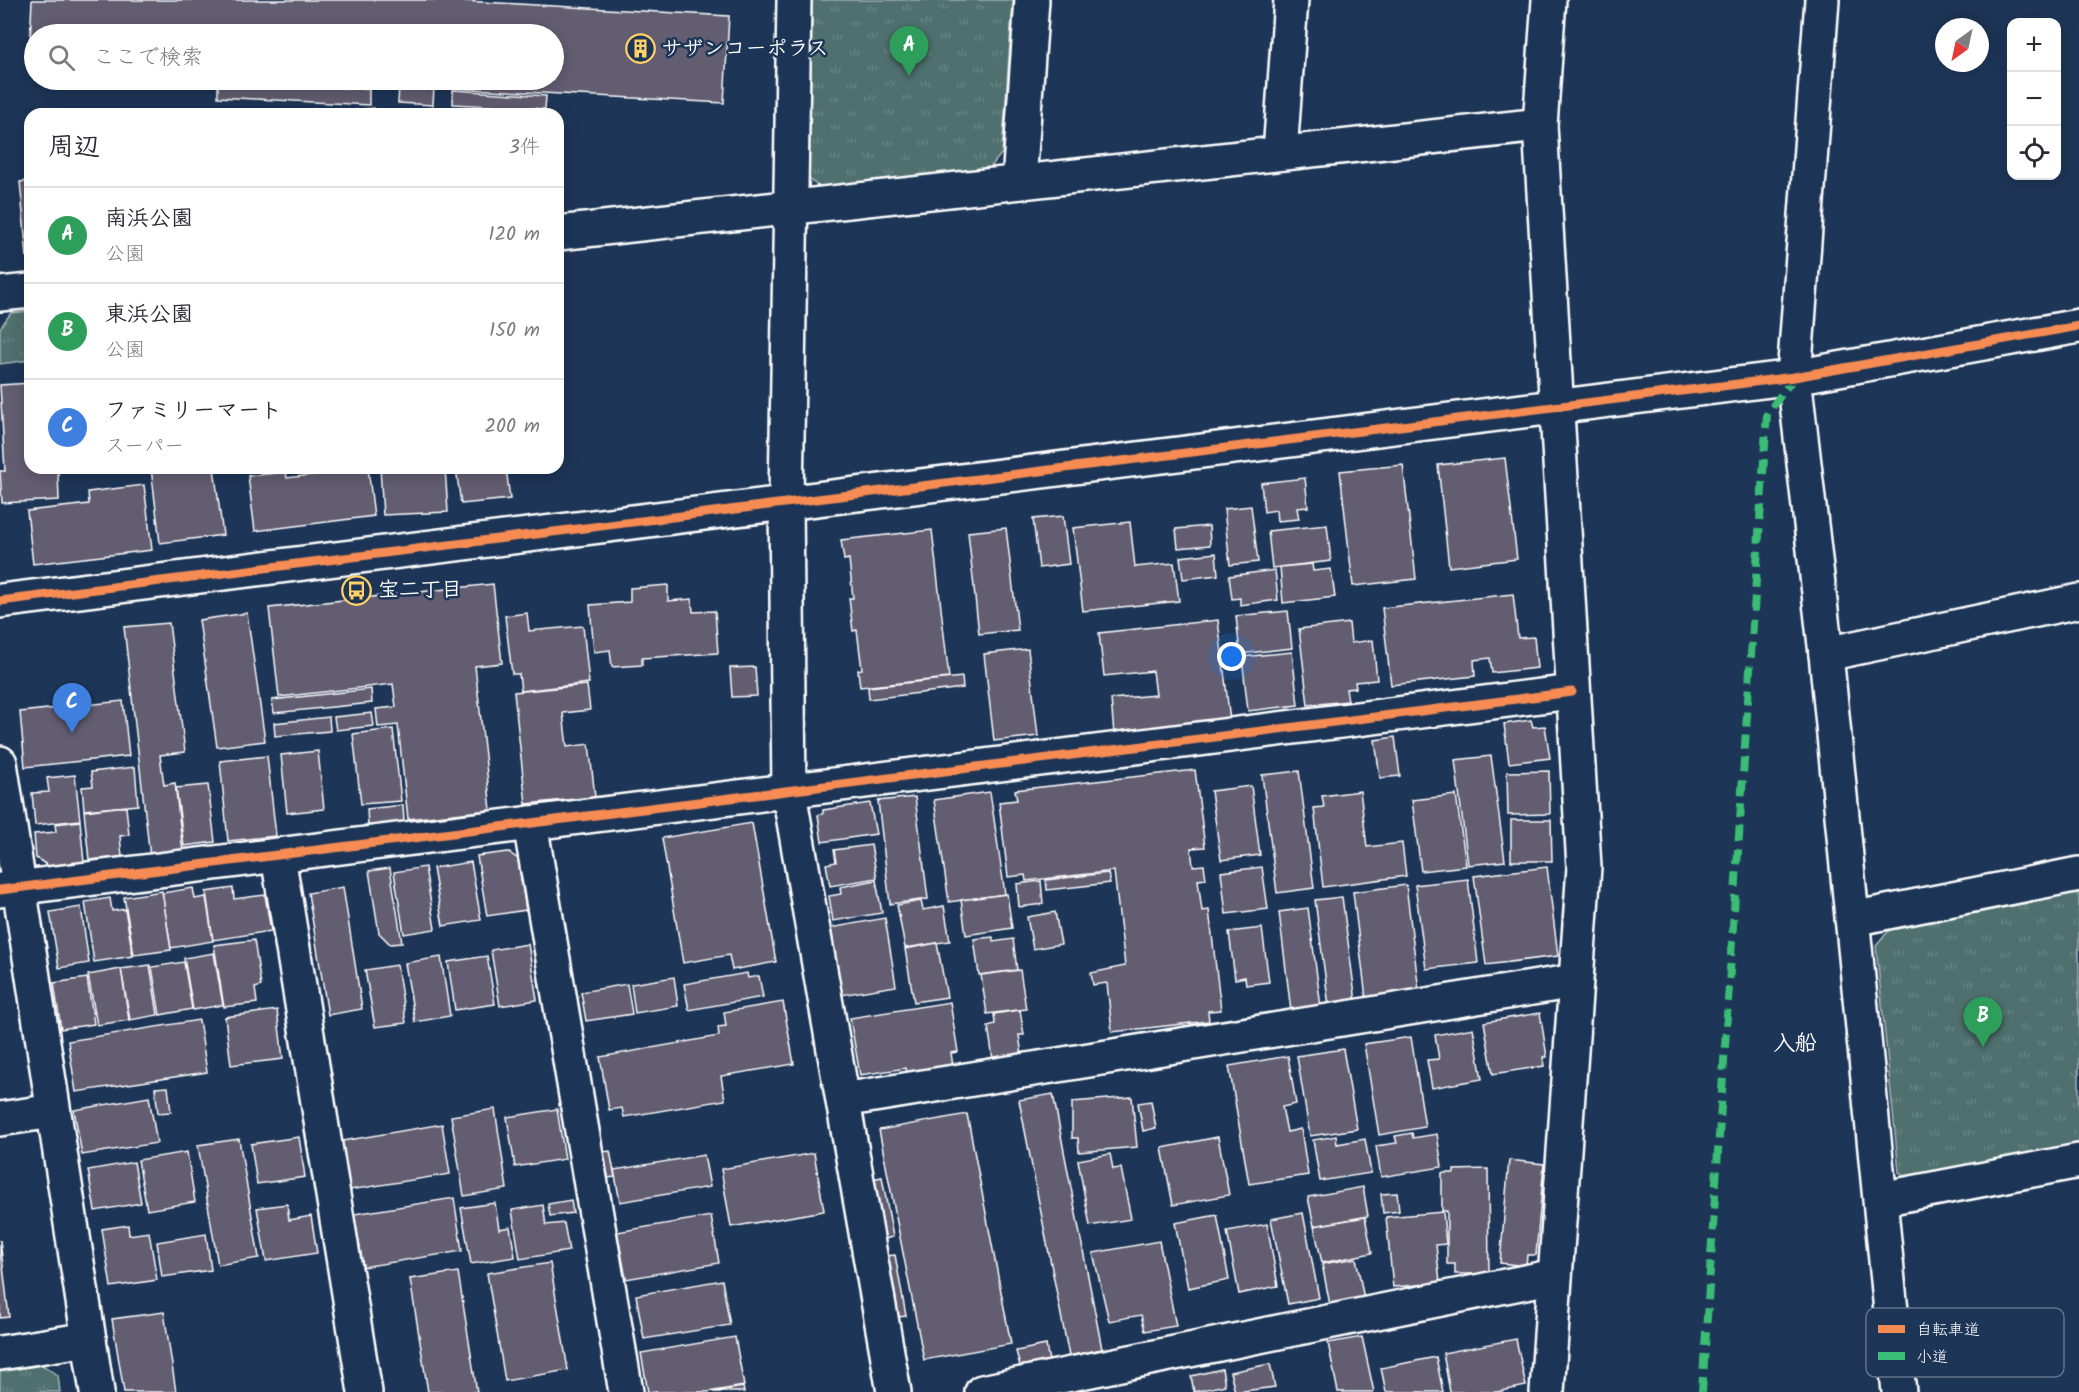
<!DOCTYPE html>
<html lang="ja">
<head>
<meta charset="utf-8">
<style>
  body { margin:0; font-family:Kalam,"Klee One",sans-serif; background:#f2f2f3; color:#2b2b33 }
  .controls { position:absolute; right:18px; top:18px; display:grid; overflow:hidden; border-radius:12px; box-shadow:0 3px 15px #0003 }
  .controls button { width:54px; height:54px; display:grid; place-items:center; padding:0; border:0; border-bottom:2px solid #e1e1e2; background:#fff; color:#2b2b33; font:30px sans-serif }
  .compass { position:absolute; left:1935px; top:18px; width:54px; height:54px; border-radius:50%; background:#fff; box-shadow:0 3px 15px #0003; rotate:213deg }
  .you { position:absolute; left:1232px; top:657px; width:21px; height:21px; margin:-15px; border:4px solid #fff; border-radius:50%; background:#1a73e8; box-shadow:0 0 0 9px #1a73e833 }
  .badge { display:grid; place-items:center; width:39px; height:39px; border-radius:50%; background:#1a73e8; color:#fff; font-size:20px; font-weight:700 }
  .pin { position:absolute; translate:-50% -50px; filter:drop-shadow(0 2px 3px #0008) }
  .pin::after { content:''; position:absolute; top:32px; width:21px; height:18px; background:inherit; clip-path:polygon(0 0,100% 0,50% 100%) }
  .list { margin:0; padding:0; list-style:none }
  h2 { display:flex; justify-content:space-between; align-items:center; height:78px; margin:0; padding:0 24px; font-size:26px }
  h2 small { font-size:20px; font-weight:400; color:#7c7c81 }
  .list li { display:grid; grid-template-columns:39px 1fr auto; gap:18px; align-items:center; box-sizing:border-box; height:96px; padding:0 24px; border-top:2px solid #e1e1e2 }
  .list b { display:block; font-size:22px; white-space:nowrap }
  .list p { margin:0; font-size:20px; white-space:nowrap; color:#7c7c81 }
  .list em { font-size:20px; font-style:normal; color:#7c7c81 }
  .icon { flex:none; width:33px; height:33px; fill:none; stroke:currentColor; stroke-width:2; stroke-linecap:round; stroke-linejoin:round }
  .map { position:relative; flex:none; width:2079px; height:1392px; overflow:hidden }
  .search { position:absolute; background:#fff; box-shadow:0 3px 15px #0003; left:24px; top:24px; width:540px; height:66px; display:flex; align-items:center; gap:15px; box-sizing:border-box; padding:0 21px; border-radius:33px; color:#7c7c81; font-size:22px }
  .panel { position:absolute; background:#fff; box-shadow:0 3px 15px #0003; left:24px; top:108px; width:540px; height:366px; border-radius:18px }
  .map>svg:first-child { display:block }
  .grass { fill:url(#grass-tufts); stroke:#a7b7b6; stroke-width:1.5 }
  .building { fill:#625d71; stroke:#fff; stroke-width:1.5 }
  .lines { fill:none; stroke-linecap:round; stroke-linejoin:round }
  .street-casing { stroke:#fff; stroke-width:38 }
  .secondary-casing { stroke:#fff; stroke-width:38 }
  .street { stroke:#1d3557; stroke-width:33 }
  .secondary { stroke:#1d3557; stroke-width:33 }
  .quiet { stroke:#3abd76; stroke-width:8; stroke-dasharray:15 8; stroke-linecap:butt }
  .cycleway-casing { stroke:#1d3557; stroke-width:13 }
  .cycleway { stroke:#f68b52; stroke-width:9 }
  .labels { text-anchor:middle; dominant-baseline:central; stroke-width:5; stroke-linejoin:round; paint-order:stroke }
  .poi-label { font-size:21px; font-weight:bold; fill:#fff; stroke:#1d3557; text-anchor:start }
  .neighbourhood-label { font-size:22px; font-weight:bold; fill:#fff; stroke:#1d3557 }
  .key { fill:#1d3557; stroke:#617289; stroke-width:1.5 }
  .key-label { font-size:16px; fill:#fff }
</style>
</head>
<body>
<div class="map">
<svg width="2079" height="1392" viewBox="0 0 2079 1392">
  <defs>
    <pattern id="grass-tufts" width="24" height="20" patternUnits="userSpaceOnUse" patternTransform="scale(1.5)"><rect width="24" height="20" fill="#4f6f6e"/><path d="M3 7l-1-3M5 7V3M7 7l1-3M15 17l-1-3M17 17v-4M19 17l1-3" fill="none" stroke="#698584"/></pattern>
  </defs>
  <rect width="100%" height="100%" fill="#1d3557"/>
  <filter id="ink" filterUnits="userSpaceOnUse"><feTurbulence type="fractalNoise" baseFrequency=".0167" numOctaves="2"/><feDisplacementMap in="SourceGraphic" scale="12" xChannelSelector="R" yChannelSelector="G"/><feConvolveMatrix kernelMatrix="1 2 1 2 8 2 1 2 1" color-interpolation-filters="sRGB"/></filter>
  <g filter="url(#ink)">
    <g class="grass">
      <polygon points="812,0 1013,0 1002,153 989,169 822,189 809,179"/>
      <polygon points="30,311 30,360 0,364 0,328 11,313"/>
      <polygon points="2079,891 2079,1148 1910,1180 1899,1172 1876,946 1890,929"/>
      <polygon points="42,1365 58,1375 60,1392 0,1392 0,1372"/>
    </g>
    <g class="building">
      <polygon points="32,0 446,0 729,16 724,103 434,87 433,105 398,103 399,85 301,80 554,80 554,34 34,34 34,65 29,64"/>
      <polygon points="218,81 369,89 369,105 218,97"/>
      <polygon points="453,90 546,96 545,109 453,104"/>
      <polygon points="374,108 375,114 327,114"/>
      <polygon points="30,181 30,257 27,257 20,182"/>
      <polygon points="30,383 30,468 68,468 68,471 58,471 59,500 2,503 0,471 5,471 0,385"/>
      <polygon points="1505,458 1517,559 1449,567 1438,465"/>
      <polygon points="1403,465 1416,579 1353,586 1340,471"/>
      <polygon points="151,468 214,468 223,535 160,543"/>
      <polygon points="335,468 368,468 374,516 255,531 248,476 286,472 287,478 335,472"/>
      <polygon points="380,468 445,468 448,512 383,515"/>
      <polygon points="456,468 506,468 510,499 461,504"/>
      <polygon points="1305,478 1308,507 1297,508 1299,519 1277,521 1276,510 1264,512 1261,483"/>
      <polygon points="144,485 152,550 33,564 27,511 89,504 88,492"/>
      <polygon points="1251,506 1258,562 1230,565 1224,509"/>
      <polygon points="1063,516 1069,564 1039,568 1033,519"/>
      <polygon points="1130,522 1135,567 1174,563 1179,601 1083,611 1073,528"/>
      <polygon points="1327,525 1331,561 1272,568 1268,531"/>
      <polygon points="1209,526 1210,545 1178,548 1176,529"/>
      <polygon points="1006,528 1018,630 979,634 968,532"/>
      <polygon points="932,530 949,678 860,687 858,670 862,669 857,630 853,631 849,598 853,598 849,559 844,560 841,540"/>
      <polygon points="1216,553 1218,575 1183,579 1180,557"/>
      <polygon points="1312,564 1313,571 1331,569 1335,597 1283,603 1280,567"/>
      <polygon points="1275,570 1278,600 1240,605 1240,598 1232,599 1229,576"/>
      <polygon points="493,584 502,663 475,666 491,810 408,819 398,725 378,727 376,709 396,707 393,684 279,697 269,608"/>
      <polygon points="668,585 668,601 692,599 693,612 715,611 718,653 642,658 642,665 612,667 610,650 594,652 590,605 630,602 630,588"/>
      <polygon points="1513,594 1518,638 1534,637 1537,668 1492,673 1490,658 1474,660 1475,676 1391,685 1382,608"/>
      <polygon points="1288,611 1292,648 1240,654 1236,616"/>
      <polygon points="247,613 265,741 217,747 199,620"/>
      <polygon points="527,613 529,631 583,626 589,683 521,691 519,674 512,674 505,616"/>
      <polygon points="1218,620 1230,721 1114,734 1111,699 1156,695 1153,671 1104,676 1099,633"/>
      <polygon points="169,623 185,752 160,755 164,785 175,783 183,852 150,857 124,627"/>
      <polygon points="1349,623 1351,643 1373,640 1377,680 1355,682 1356,688 1346,689 1348,701 1308,705 1299,629"/>
      <polygon points="1028,649 1038,736 994,741 984,654"/>
      <polygon points="1292,652 1298,705 1248,711 1242,657"/>
      <polygon points="755,667 757,696 732,697 730,668"/>
      <polygon points="962,677 963,688 869,699 868,687"/>
      <polygon points="587,685 590,710 563,713 567,747 589,744 595,797 526,804 514,692"/>
      <polygon points="371,689 372,703 274,713 272,700"/>
      <polygon points="123,701 129,756 25,767 20,712"/>
      <polygon points="372,713 374,726 336,730 334,717"/>
      <polygon points="329,717 330,731 275,736 274,723"/>
      <polygon points="1531,720 1533,727 1545,726 1550,758 1509,763 1504,724"/>
      <polygon points="393,729 401,801 361,804 353,734"/>
      <polygon points="1395,737 1400,776 1380,778 1375,740"/>
      <polygon points="318,751 324,809 287,813 281,755"/>
      <polygon points="267,756 276,836 228,841 220,761"/>
      <polygon points="1491,756 1505,861 1468,865 1455,760"/>
      <polygon points="135,767 138,805 84,810 82,787 93,786 91,772"/>
      <polygon points="1195,770 1205,847 1191,848 1193,866 1204,865 1206,879 1198,880 1202,911 1209,910 1221,1010 1208,1011 1209,1021 1112,1032 1107,983 1093,985 1091,973 1125,966 1114,871 1026,881 1025,875 1008,877 999,802 1017,800 1015,790"/>
      <polygon points="1299,771 1314,888 1277,893 1262,775"/>
      <polygon points="1549,771 1550,814 1508,815 1507,772"/>
      <polygon points="75,775 80,820 35,825 32,793 49,792 47,778"/>
      <polygon points="208,785 215,842 184,846 176,788"/>
      <polygon points="1251,786 1260,855 1221,860 1211,791"/>
      <polygon points="1360,791 1367,847 1402,843 1406,876 1323,887 1314,808 1324,807 1322,796"/>
      <polygon points="990,792 1005,894 949,902 934,800"/>
      <polygon points="1456,795 1466,866 1421,871 1412,800"/>
      <polygon points="915,797 928,899 890,904 878,801"/>
      <polygon points="870,803 876,834 822,842 818,815 823,814 823,810"/>
      <polygon points="403,805 404,822 368,826 367,809"/>
      <polygon points="117,807 126,807 129,835 120,836 122,857 89,860 84,811"/>
      <polygon points="1511,820 1551,820 1552,861 1511,861"/>
      <polygon points="80,821 84,863 50,867 36,858 34,834 56,832 55,824"/>
      <polygon points="752,823 776,962 732,970 729,955 683,963 662,838"/>
      <polygon points="871,845 877,878 830,886 826,864 836,862 834,850"/>
      <polygon points="508,852 518,859 526,910 487,916 477,856"/>
      <polygon points="471,862 481,920 443,926 433,868"/>
      <polygon points="425,867 435,929 404,934 394,872"/>
      <polygon points="1262,867 1268,909 1226,914 1221,872"/>
      <polygon points="1547,867 1558,956 1486,965 1474,876"/>
      <polygon points="390,868 402,943 390,944 379,933 369,871"/>
      <polygon points="1108,873 1110,883 1047,890 1046,880"/>
      <polygon points="1468,879 1478,963 1426,969 1415,885"/>
      <polygon points="876,880 882,913 833,921 829,896 841,894 840,887"/>
      <polygon points="1041,881 1043,904 1019,907 1017,884"/>
      <polygon points="1406,885 1419,991 1366,998 1353,892"/>
      <polygon points="343,887 362,1009 328,1015 308,893"/>
      <polygon points="193,888 195,899 206,897 213,941 171,948 162,893"/>
      <polygon points="233,888 234,899 265,895 271,931 213,940 206,892"/>
      <polygon points="162,891 171,950 134,955 124,897"/>
      <polygon points="1007,894 1012,928 966,935 961,900"/>
      <polygon points="1342,897 1356,1002 1329,1006 1315,900"/>
      <polygon points="110,898 112,911 125,909 133,956 94,962 85,902"/>
      <polygon points="921,901 923,910 944,906 950,941 905,948 897,905"/>
      <polygon points="81,907 89,963 59,968 50,912"/>
      <polygon points="1308,908 1321,1007 1291,1011 1279,912"/>
      <polygon points="1055,912 1061,944 1033,949 1027,917"/>
      <polygon points="885,918 896,986 841,995 830,928"/>
      <polygon points="1262,928 1269,982 1246,985 1245,977 1235,979 1229,932"/>
      <polygon points="993,937 993,942 1013,939 1017,970 979,975 974,939"/>
      <polygon points="254,940 261,986 255,988 257,1003 224,1007 214,945"/>
      <polygon points="937,943 947,997 914,1002 905,949"/>
      <polygon points="528,944 537,1000 500,1006 491,950"/>
      <polygon points="214,953 223,1005 193,1010 184,958"/>
      <polygon points="487,956 495,1004 455,1010 448,962"/>
      <polygon points="441,957 450,1016 415,1022 405,963"/>
      <polygon points="184,962 192,1009 160,1015 152,967"/>
      <polygon points="150,965 158,1015 130,1020 121,969"/>
      <polygon points="397,965 406,1023 375,1027 365,970"/>
      <polygon points="121,969 129,1020 97,1025 88,975"/>
      <polygon points="1020,970 1026,1009 987,1014 981,975"/>
      <polygon points="747,973 748,978 759,976 763,997 689,1010 684,984"/>
      <polygon points="674,977 678,1006 635,1013 631,984"/>
      <polygon points="87,978 94,1024 61,1029 54,983"/>
      <polygon points="627,984 632,1014 586,1021 581,992"/>
      <polygon points="783,1002 794,1064 721,1076 725,1100 624,1117 622,1108 609,1110 600,1057 719,1036 718,1027 726,1026 724,1012"/>
      <polygon points="950,1002 958,1052 951,1053 953,1066 907,1074 906,1068 860,1075 850,1018"/>
      <polygon points="277,1010 283,1059 231,1065 225,1017"/>
      <polygon points="1020,1010 1024,1035 1019,1035 1022,1055 993,1059 988,1026 995,1024 994,1014"/>
      <polygon points="1540,1013 1547,1057 1543,1057 1544,1066 1493,1074 1484,1022"/>
      <polygon points="199,1020 207,1072 76,1092 68,1041"/>
      <polygon points="1473,1028 1482,1079 1432,1088 1427,1060 1439,1059 1435,1035"/>
      <polygon points="1411,1037 1425,1127 1379,1135 1364,1044"/>
      <polygon points="1343,1049 1357,1129 1310,1136 1297,1056"/>
      <polygon points="1288,1056 1296,1104 1282,1107 1287,1132 1301,1129 1308,1175 1249,1184 1229,1066"/>
      <polygon points="168,1087 171,1112 158,1113 155,1088"/>
      <polygon points="1053,1094 1102,1349 1069,1356 1019,1100"/>
      <polygon points="149,1097 157,1143 82,1155 74,1110"/>
      <polygon points="1132,1097 1137,1147 1079,1152 1078,1138 1072,1138 1072,1102"/>
      <polygon points="1151,1101 1156,1128 1143,1131 1138,1103"/>
      <polygon points="495,1109 507,1189 464,1196 451,1116"/>
      <polygon points="557,1109 565,1159 515,1167 507,1117"/>
      <polygon points="967,1114 1011,1344 924,1360 879,1130"/>
      <polygon points="442,1124 450,1174 350,1190 342,1141"/>
      <polygon points="1412,1133 1413,1138 1437,1134 1442,1167 1381,1177 1376,1146 1397,1143 1395,1136"/>
      <polygon points="1336,1136 1337,1144 1365,1139 1371,1173 1320,1181 1313,1140"/>
      <polygon points="299,1137 305,1177 257,1184 251,1144"/>
      <polygon points="1218,1137 1229,1195 1173,1205 1162,1148"/>
      <polygon points="239,1139 259,1258 218,1265 198,1145"/>
      <polygon points="610,1151 615,1177 608,1178 603,1152"/>
      <polygon points="187,1152 195,1202 147,1210 138,1160"/>
      <polygon points="814,1153 824,1211 731,1227 721,1169"/>
      <polygon points="1110,1154 1113,1169 1121,1168 1131,1219 1090,1226 1078,1160"/>
      <polygon points="704,1155 710,1187 620,1202 614,1170"/>
      <polygon points="1509,1160 1544,1164 1536,1255 1527,1255 1526,1266 1500,1263"/>
      <polygon points="134,1162 141,1203 95,1211 88,1170"/>
      <polygon points="1488,1169 1489,1274 1455,1274 1455,1264 1447,1264 1447,1211 1442,1211 1442,1173 1454,1173 1454,1170"/>
      <polygon points="882,1177 893,1237 884,1239 872,1179"/>
      <polygon points="1363,1187 1368,1216 1314,1226 1308,1197"/>
      <polygon points="1397,1193 1399,1211 1383,1213 1381,1194"/>
      <polygon points="454,1198 462,1251 363,1267 354,1214"/>
      <polygon points="571,1200 573,1213 550,1216 548,1204"/>
      <polygon points="495,1203 499,1229 510,1227 515,1257 471,1264 461,1208"/>
      <polygon points="287,1204 289,1220 311,1216 317,1253 266,1261 257,1208"/>
      <polygon points="543,1205 546,1225 564,1223 569,1251 520,1259 512,1210"/>
      <polygon points="1443,1212 1446,1244 1436,1245 1440,1283 1393,1287 1386,1217"/>
      <polygon points="1303,1213 1319,1298 1288,1304 1271,1219"/>
      <polygon points="1217,1215 1229,1280 1188,1288 1175,1223"/>
      <polygon points="711,1216 719,1263 626,1279 617,1232"/>
      <polygon points="1365,1217 1372,1253 1322,1263 1314,1226"/>
      <polygon points="1267,1224 1278,1286 1239,1294 1227,1231"/>
      <polygon points="128,1225 129,1235 149,1232 157,1280 111,1287 102,1229"/>
      <polygon points="206,1234 211,1270 162,1277 157,1242"/>
      <polygon points="0,1240 9,1317 0,1318"/>
      <polygon points="1159,1241 1176,1326 1145,1331 1141,1315 1109,1321 1093,1253"/>
      <polygon points="895,1255 906,1316 898,1317 886,1256"/>
      <polygon points="1356,1258 1364,1299 1330,1305 1322,1264"/>
      <polygon points="550,1263 568,1370 505,1381 487,1273"/>
      <polygon points="458,1272 477,1392 428,1392 410,1279"/>
      <polygon points="722,1280 730,1325 644,1339 636,1295"/>
      <polygon points="164,1312 176,1392 124,1392 112,1319"/>
      <polygon points="735,1337 744,1386 708,1392 648,1392 641,1353"/>
      <polygon points="1362,1337 1374,1392 1338,1392 1328,1343"/>
      <polygon points="1516,1339 1526,1386 1497,1392 1450,1392 1443,1353"/>
      <polygon points="1046,1345 1049,1361 1020,1366 1016,1351"/>
      <polygon points="1436,1357 1443,1392 1386,1392 1381,1368"/>
      <polygon points="1270,1364 1275,1387 1235,1392 1230,1372"/>
      <polygon points="1222,1369 1225,1385 1194,1392 1191,1376"/>
      <polygon points="743,1387 744,1392 713,1392"/>
    </g>
    <g class="lines">
      <defs>
        <g id="street">
          <polyline points="794,0 786,501 789,793 894,1392"/>
          <polyline points="1280,153 1291,0"/>
          <polyline points="1019,182 1032,0"/>
          <polyline points="558,233 1540,125"/>
          <polyline points="0,294 30,291"/>
          <polyline points="1826,654 2079,601"/>
          <polyline points="530,823 626,1392"/>
          <polyline points="278,856 365,1392"/>
          <polyline points="0,890 1572,692"/>
          <polyline points="1852,919 2079,874"/>
          <polyline points="843,1100 1575,981"/>
          <polyline points="0,1119 53,1111"/>
          <polyline points="1881,1199 2079,1161"/>
          <polyline points="0,1353 89,1339"/>
          <polyline points="982,1392 1555,1276"/>
          <polyline points="1547,1392 1584,867 1540,125 1549,0"/>
        </g>
        <g id="secondary">
          <polyline points="1822,0 1794,377 1826,654 1899,1392"/>
          <polyline points="0,601 1794,377 2079,326"/>
          <polyline points="0,763 97,1392"/>
        </g>
      </defs>
      <use href="#street" class="street-casing"/>
      <use href="#secondary" class="secondary-casing"/>
      <use href="#street" class="street"/>
      <use href="#secondary" class="secondary"/>
      <polyline class="quiet" points="1702,1392 1767,414 1794,377"/>
      <defs>
        <g id="cycleway">
          <polyline points="0,601 1794,377 2079,326"/>
          <polyline points="0,890 1572,692"/>
        </g>
      </defs>
      <use href="#cycleway" class="cycleway-casing"/>
      <use href="#cycleway" class="cycleway"/>
    </g>
  </g>
  <defs>
    <symbol id="building-ring" viewBox="-11 -11 22 22"><circle r="9.5" fill="#1d3557" stroke="#ffd166" stroke-width="1.5"/><path d="M-4-6H4V6H1V3H-1V6H-4ZM-2.5-4.3h1.7v1.8h-1.7ZM.8-4.3h1.7v1.8H.8ZM-2.5-1h1.7V.8h-1.7ZM.8-1h1.7V.8H.8Z" fill="#ffd166"/></symbol>
    <symbol id="bus-ring" viewBox="-11 -11 22 22"><circle r="9.5" fill="#1d3557" stroke="#ffd166" stroke-width="1.5"/><path d="M-5-6H5V4H4V6H2V4H-2V6H-4V4H-5ZM-3.5-4V0h7V-4ZM-3.5 1.2v1.5H-2V1.2ZM2 1.2v1.5H3.5V1.2Z" fill="#ffd166"/></symbol>
  </defs>
  <g fill-rule="evenodd">
    <use href="#building-ring" x="624" y="32" width="33" height="33"/>
    <use href="#bus-ring" x="340" y="574" width="33" height="33"/>
  </g>
  <g class="labels">
    <g class="poi-label">
      <text x="661" y="49">サザンコーポラス</text>
      <text x="378" y="590">宝二丁目</text>
    </g>
    <g class="neighbourhood-label">
      <text x="1795" y="1044">入船</text>
    </g>
  </g>
  <rect x="1866" y="1308" width="198" height="69" rx="9" class="key"/>
  <rect x="1878" y="1325" width="27" height="8" fill="#f68b52"/>
  <rect x="1878" y="1352" width="27" height="8" fill="#3abd76"/>
  <g class="key-label">
    <text x="1916" y="1335">自転車道</text>
    <text x="1916" y="1362">小道</text>
  </g>
</svg>
<div class="controls">
<button>+</button>
<button>−</button>
<button><svg class="icon" aria-label="locate" viewBox="0 0 24 24"><circle cx="12" cy="12" r="6"/><path d="M12 2v4M12 18v4M2 12h4M18 12h4"/></svg></button>
</div>
<svg class="compass" viewBox="-18 -18 36 36"><path d="M0-13l5 13h-10z" fill="#e53935"/><path d="M0 13l5-13h-10z" fill="#7c7c81"/></svg>
<div class="you"></div>
<div class="pin badge" style="left:909px;top:76px;background:#2e9e5b">A</div>
<div class="pin badge" style="left:1983px;top:1047px;background:#2e9e5b">B</div>
<div class="pin badge" style="left:72px;top:733px;background:#3f7fe0">C</div>
<div class="search"><svg class="icon" aria-label="search" viewBox="0 0 24 24"><circle cx="10" cy="10" r="6"/><path d="M15 15l6 6"/></svg>ここで検索</div>
<section class="panel">
<h2>周辺<small>3件</small></h2>
<ul class="list">
<li><span class="badge" style="background:#2e9e5b">A</span><div><b>南浜公園</b><p>公園</p></div><em>120 m</em></li>
<li><span class="badge" style="background:#2e9e5b">B</span><div><b>東浜公園</b><p>公園</p></div><em>150 m</em></li>
<li><span class="badge" style="background:#3f7fe0">C</span><div><b>ファミリーマート</b><p>スーパー</p></div><em>200 m</em></li>
</ul>
</section>
</div>
</body>
</html>
